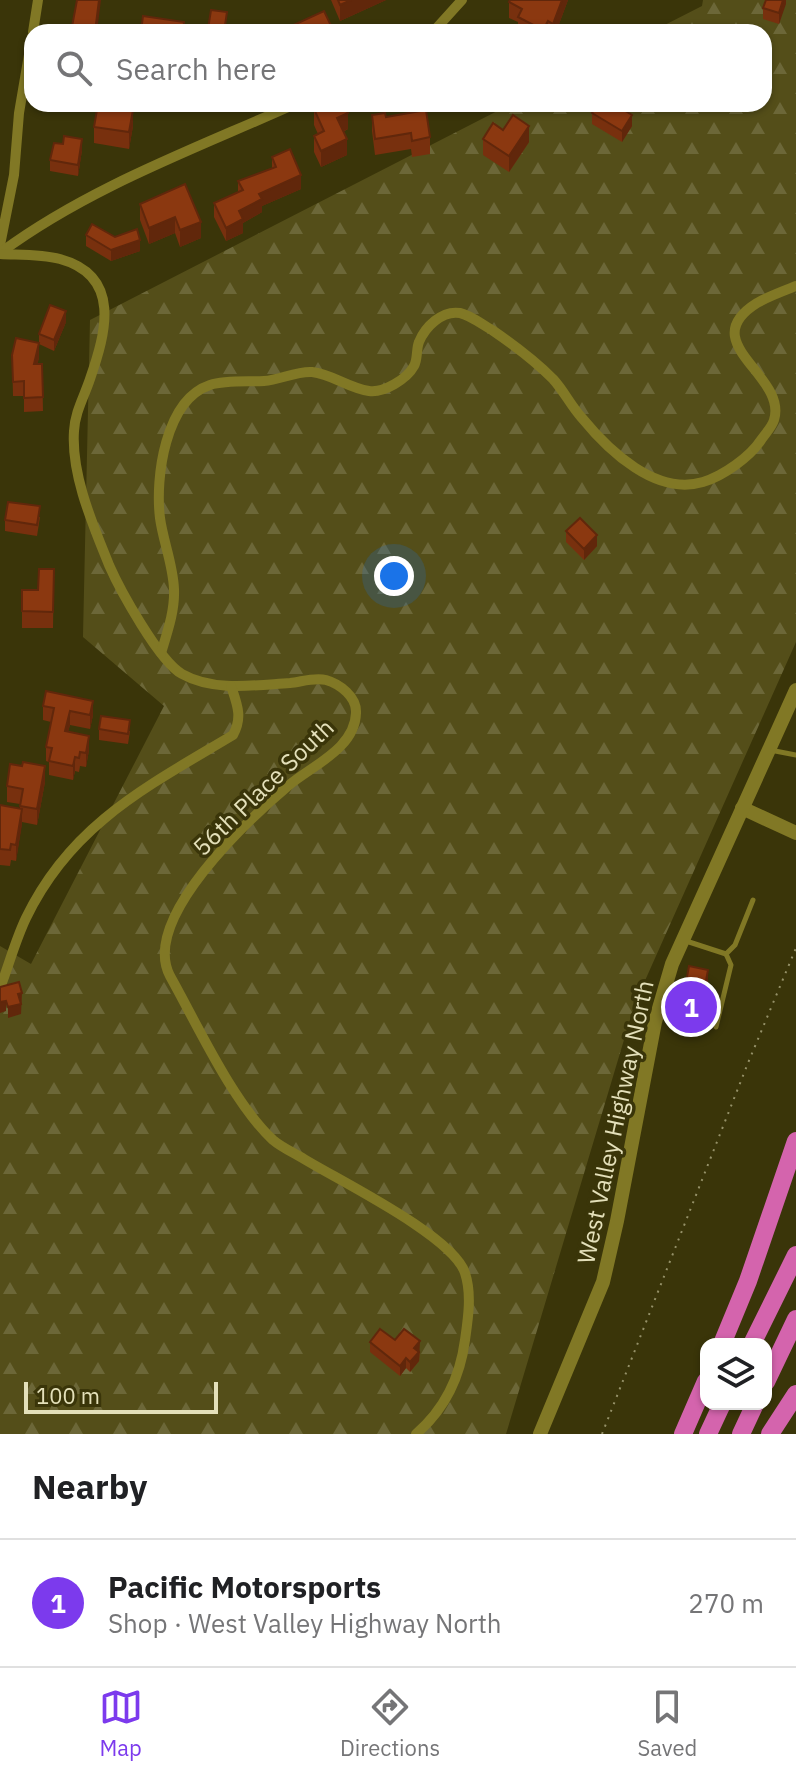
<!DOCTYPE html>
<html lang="en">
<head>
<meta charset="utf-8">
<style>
  body { margin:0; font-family:"IBM Plex Sans",sans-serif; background:#f2f2f2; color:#202124 }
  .controls { position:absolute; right:24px; bottom:24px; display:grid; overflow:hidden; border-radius:16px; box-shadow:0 2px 6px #0004 }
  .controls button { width:72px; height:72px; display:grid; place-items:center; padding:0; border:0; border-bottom:2px solid #e0e0e0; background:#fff; color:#202124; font:40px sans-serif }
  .scale { position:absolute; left:24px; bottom:20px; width:194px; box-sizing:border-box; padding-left:8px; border:4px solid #e4e0ba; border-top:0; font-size:22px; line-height:28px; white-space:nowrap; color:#e4e0ba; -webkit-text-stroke:6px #3a3509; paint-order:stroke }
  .you { position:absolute; left:394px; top:576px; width:28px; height:28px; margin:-20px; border:6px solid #fff; border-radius:50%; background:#1a73e8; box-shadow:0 0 0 12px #1a73e833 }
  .badge { display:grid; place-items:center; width:52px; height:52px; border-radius:50%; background:#7c3aed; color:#fff; font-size:26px; font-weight:700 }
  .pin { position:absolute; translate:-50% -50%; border:4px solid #fff; box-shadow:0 2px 8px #0006 }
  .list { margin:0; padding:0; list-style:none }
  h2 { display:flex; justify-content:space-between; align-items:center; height:104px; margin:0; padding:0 32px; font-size:34px }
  h2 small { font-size:26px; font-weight:400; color:#757577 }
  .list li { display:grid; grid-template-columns:52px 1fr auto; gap:24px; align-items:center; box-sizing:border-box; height:128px; padding:0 32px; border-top:2px solid #e0e0e0 }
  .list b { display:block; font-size:30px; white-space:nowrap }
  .list p { margin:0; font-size:26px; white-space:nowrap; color:#757577 }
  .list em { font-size:26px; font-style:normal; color:#757577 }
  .icon { flex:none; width:44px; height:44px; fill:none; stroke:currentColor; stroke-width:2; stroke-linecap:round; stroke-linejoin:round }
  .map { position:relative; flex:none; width:796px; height:1434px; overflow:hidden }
  .search { position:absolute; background:#fff; box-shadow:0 2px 6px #0004; left:24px; right:24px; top:24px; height:88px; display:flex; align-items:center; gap:20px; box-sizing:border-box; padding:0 28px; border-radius:24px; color:#757577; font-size:30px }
  .sheet { height:232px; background:#fff }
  nav { display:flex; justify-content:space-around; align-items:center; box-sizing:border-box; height:112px; border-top:2px solid #e0e0e0; background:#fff; font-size:22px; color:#757577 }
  nav a { display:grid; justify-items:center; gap:4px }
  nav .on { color:#7c3aed }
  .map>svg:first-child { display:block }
  .forest { fill:url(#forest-firs) }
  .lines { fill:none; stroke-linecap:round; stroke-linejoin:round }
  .path { stroke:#959168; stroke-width:2; stroke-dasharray:2 6; stroke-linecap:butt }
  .lane { stroke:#817825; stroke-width:5 }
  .street { stroke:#817825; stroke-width:10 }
  .secondary { stroke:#817825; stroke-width:14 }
  .highway { stroke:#d464ad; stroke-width:18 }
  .wall { fill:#78300e }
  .shaded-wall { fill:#61270b }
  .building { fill:#8b3810; stroke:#61270b; stroke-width:2 }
  .labels { text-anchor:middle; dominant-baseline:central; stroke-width:7; stroke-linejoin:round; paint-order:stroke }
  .street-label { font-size:24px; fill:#e4e0ba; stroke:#3a3509 }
</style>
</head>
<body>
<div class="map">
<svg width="796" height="1434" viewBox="0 0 796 1434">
  <defs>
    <pattern id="forest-firs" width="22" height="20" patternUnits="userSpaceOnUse" patternTransform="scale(2)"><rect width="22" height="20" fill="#544e19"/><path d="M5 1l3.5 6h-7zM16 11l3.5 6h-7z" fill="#6c6738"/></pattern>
  </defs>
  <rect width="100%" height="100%" fill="#3a3509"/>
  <polygon class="forest" points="703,0 796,0 796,642 635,1003 506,1434 0,1434 0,946 31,964 164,706 83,637 90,320 511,104 764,104 764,32 651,32 702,6"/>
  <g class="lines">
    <polyline class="path" points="602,1434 748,1063 796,948"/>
    <g class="lane">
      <polyline points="770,750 796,755"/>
      <polyline points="683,940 726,954 735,945 753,900"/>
      <polyline points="716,1027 731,965 726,954"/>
    </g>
    <g class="street">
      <polyline points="33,32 38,0"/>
      <polyline points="433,32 462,0"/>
      <polyline points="0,245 14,175 19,113 32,37"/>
      <path d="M0 253C89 187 195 149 295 104"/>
      <path d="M0 254C19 255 41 254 60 259 122 276 106 333 90 379 84 397 75 412 74 431 71 475 93 525 109 565 120 590 159 661 182 674 214 692 256 685 290 683 301 682 314 677 326 680 340 684 357 697 356 713 355 749 311 766 288 786 249 819 140 919 170 976 197 1024 233 1103 273 1140 281 1147 294 1153 304 1159 340 1181 453 1236 465 1273 472 1294 468 1319 465 1340 460 1378 445 1409 416 1434"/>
      <path d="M161 653C167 633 175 611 174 589 173 564 163 541 160 518 155 478 165 400 210 385 226 380 248 382 264 381 280 380 296 371 312 372 332 374 348 388 369 391 384 393 407 379 414 366 418 359 416 349 419 342 425 327 442 310 460 313 470 315 483 325 492 330 514 345 534 360 553 379 564 391 571 406 582 418 609 451 656 496 703 482 723 476 750 457 761 440 765 434 772 427 774 420 788 375 693 343 757 303 769 296 783 291 796 286"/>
      <path d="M0 988C9 965 15 941 26 918 71 824 148 786 233 735 243 717 237 704 231 686"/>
    </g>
    <g class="secondary">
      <polyline points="742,808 796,833"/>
      <polyline points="540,1434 603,1282 617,1221 655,1022 672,964 796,690"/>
    </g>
    <g class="highway">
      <polyline points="722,1344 748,1281 796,1141"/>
      <polyline points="752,1344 796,1255"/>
      <polyline points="766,1382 796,1319"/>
      <polyline points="683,1434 706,1381"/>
      <polyline points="708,1434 722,1404"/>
      <polyline points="741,1434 755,1404"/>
      <polyline points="770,1434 796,1394"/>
    </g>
  </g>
  <g class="wall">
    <polygon points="331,0 386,0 340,21"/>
    <polygon points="568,0 556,32 518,32 518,22 509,18 509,2"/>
    <polygon points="786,0 779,24 763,19 763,8"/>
    <polygon points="581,104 597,104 632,126 622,142 592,124 592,113 594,110"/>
    <polygon points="314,109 348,129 343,132 347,155 321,167 314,152 314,136 318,134 314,125"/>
    <polygon points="372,115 386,117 430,137 430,154 412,157 411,149 375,155 372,131"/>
    <polygon points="133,126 129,149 94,143 94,127"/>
    <polygon points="503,130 529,142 509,172 483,155 483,139"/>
    <polygon points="82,150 78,176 50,171 50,160"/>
    <polygon points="272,157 301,189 262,206 262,212 243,223 243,233 226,241 214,217 214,203 238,192 238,181 272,168"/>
    <polygon points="140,204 201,222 201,238 180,247 175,233 149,244 140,220"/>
    <polygon points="86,235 115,237 140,251 111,261 86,246"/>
    <polygon points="66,322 54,351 39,344 39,334"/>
    <polygon points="12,355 39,358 37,364 42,364 43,411 24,412 24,396 13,396"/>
    <polygon points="40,517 37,536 5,531 5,520"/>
    <polygon points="566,531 597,546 584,560 566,542"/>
    <polygon points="54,569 53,628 22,628 22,590 38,590"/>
    <polygon points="43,706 93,715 90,729 70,725 68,731 89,750 86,767 80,766 79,772 75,771 73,780 49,775 49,762 46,761 46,747 51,722 43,720"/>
    <polygon points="99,729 130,731 128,744 99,740"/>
    <polygon points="45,782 37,825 22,822 16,861 11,860 10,866 0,865 0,805 20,809 20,804 7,802 7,786"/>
    <polygon points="708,986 700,1029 681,1025 681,1009"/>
    <polygon points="395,1340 420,1351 419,1361 410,1372 406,1368 400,1376 370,1352 370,1342"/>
  </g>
  <g class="shaded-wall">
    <polygon points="99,0 101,0 97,32 95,32"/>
    <polygon points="351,0 386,0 340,21 340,5"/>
    <polygon points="562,0 568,0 556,32 553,32 553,24"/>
    <polygon points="783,0 786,0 786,4 779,24 779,13"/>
    <polygon points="548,21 548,32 543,32 543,30"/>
    <polygon points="133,110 133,126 129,149 129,132"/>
    <polygon points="348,113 348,129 337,134 337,118"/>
    <polygon points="632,115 632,126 622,142 622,131"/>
    <polygon points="529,126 529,142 509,172 509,156"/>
    <polygon points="82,139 82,150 78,176 78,165"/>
    <polygon points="347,139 347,155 321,167 321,151"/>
    <polygon points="301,175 301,189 262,206 262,212 243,223 243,233 226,241 226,228 239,211 259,194"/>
    <polygon points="175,217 175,233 149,244 149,228"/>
    <polygon points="201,222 201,238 180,247 180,230"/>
    <polygon points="140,240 140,251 111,261 111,250"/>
    <polygon points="66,311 66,322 54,351 54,340"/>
    <polygon points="39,343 39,358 34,379 34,364"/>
    <polygon points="597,535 597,546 584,560 584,549"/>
    <polygon points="93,701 93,715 90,729 90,715"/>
    <polygon points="70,711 70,725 65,745 65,731"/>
    <polygon points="89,736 89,750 86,767 86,753"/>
    <polygon points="75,757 75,771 73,780 73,766"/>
    <polygon points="45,766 45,782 37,825 37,809"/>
    <polygon points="22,809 22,825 16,861 16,845"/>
    <polygon points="708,970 708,986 700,1029 700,1013"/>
    <polygon points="22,993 21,1014 8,1018 8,1007 18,994"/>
    <polygon points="6,1001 6,1011 0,1013 0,1002"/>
    <polygon points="420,1341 419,1361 410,1372 410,1362 414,1348"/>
    <polygon points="406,1358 406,1368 400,1376 400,1366"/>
  </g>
  <g class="building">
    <polygon points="77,0 99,0 95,32 71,32"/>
    <polygon points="338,0 351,0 340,5"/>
    <polygon points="510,0 562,0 553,24 548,21 543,30 518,17 522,9 509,2"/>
    <polygon points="766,0 783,0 779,13 763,8"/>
    <polygon points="211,10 227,12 224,32 208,29"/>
    <polygon points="324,11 334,32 289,32 287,28"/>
    <polygon points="143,16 184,22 183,32 141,32"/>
    <polygon points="98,104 133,110 129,132 94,127"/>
    <polygon points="324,104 344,104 348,113 337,118 347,139 321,151 314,136 324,131 314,109"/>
    <polygon points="597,104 614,104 632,115 622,131 592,113"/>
    <polygon points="426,110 430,137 412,141 411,133 375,139 372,115 385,113 386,117"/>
    <polygon points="513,115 529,126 509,156 483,139 493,123 503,130"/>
    <polygon points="64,136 82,139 78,165 50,160 54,143 63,144"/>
    <polygon points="290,149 301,175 259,194 262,199 239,211 243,219 226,228 214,203 243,190 238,181 276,167 272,157"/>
    <polygon points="185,184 201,222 180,230 175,217 149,228 140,204"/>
    <polygon points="92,224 115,237 137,229 140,240 111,250 86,235"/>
    <polygon points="50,305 66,311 54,340 39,334"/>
    <polygon points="16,338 39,343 34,364 42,364 43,397 24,398 24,381 13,382 12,355"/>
    <polygon points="8,502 40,506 37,525 5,520"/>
    <polygon points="580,518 597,535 584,549 566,531"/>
    <polygon points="39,569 54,569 53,612 22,611 22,590 38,590"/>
    <polygon points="46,691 93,701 90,715 70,711 65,731 89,736 86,753 80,752 79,758 75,757 73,766 49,761 52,748 46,747 54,708 43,706"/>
    <polygon points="101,716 130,720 128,734 99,729"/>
    <polygon points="23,762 45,766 37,809 20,806 23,789 7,786 10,764 22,766"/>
    <polygon points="0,805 22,809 16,845 11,844 10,850 0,849"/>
    <polygon points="689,966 708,970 700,1013 681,1009"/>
    <polygon points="19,982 22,993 18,994 21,1004 8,1007 6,1001 0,1002 0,987"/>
    <polygon points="380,1329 395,1340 404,1329 420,1341 414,1348 419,1352 410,1362 406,1358 400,1366 370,1342"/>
  </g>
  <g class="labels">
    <g class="street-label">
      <text transform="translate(263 787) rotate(-44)">56th Place South</text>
      <text transform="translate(615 1122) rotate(-78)">West Valley Highway North</text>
    </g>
  </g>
</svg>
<div class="controls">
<button><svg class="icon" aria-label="layers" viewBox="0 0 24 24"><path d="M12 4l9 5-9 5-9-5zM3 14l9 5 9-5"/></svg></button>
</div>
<div class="scale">100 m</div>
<div class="you"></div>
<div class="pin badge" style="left:691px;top:1007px">1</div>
<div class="search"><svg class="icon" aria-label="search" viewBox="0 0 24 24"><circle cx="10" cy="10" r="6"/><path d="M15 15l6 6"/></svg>Search here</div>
</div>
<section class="sheet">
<h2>Nearby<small></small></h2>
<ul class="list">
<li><span class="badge">1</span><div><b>Pacific Motorsports</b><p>Shop · West Valley Highway North</p></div><em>270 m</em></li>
</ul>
</section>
<nav>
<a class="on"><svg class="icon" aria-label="map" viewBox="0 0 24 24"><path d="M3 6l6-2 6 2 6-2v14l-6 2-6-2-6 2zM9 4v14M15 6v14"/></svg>Map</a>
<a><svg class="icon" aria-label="directions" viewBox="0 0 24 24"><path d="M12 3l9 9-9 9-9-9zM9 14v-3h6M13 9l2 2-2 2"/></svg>Directions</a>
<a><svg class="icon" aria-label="saved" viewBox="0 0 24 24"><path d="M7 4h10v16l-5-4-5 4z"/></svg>Saved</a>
</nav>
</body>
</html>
